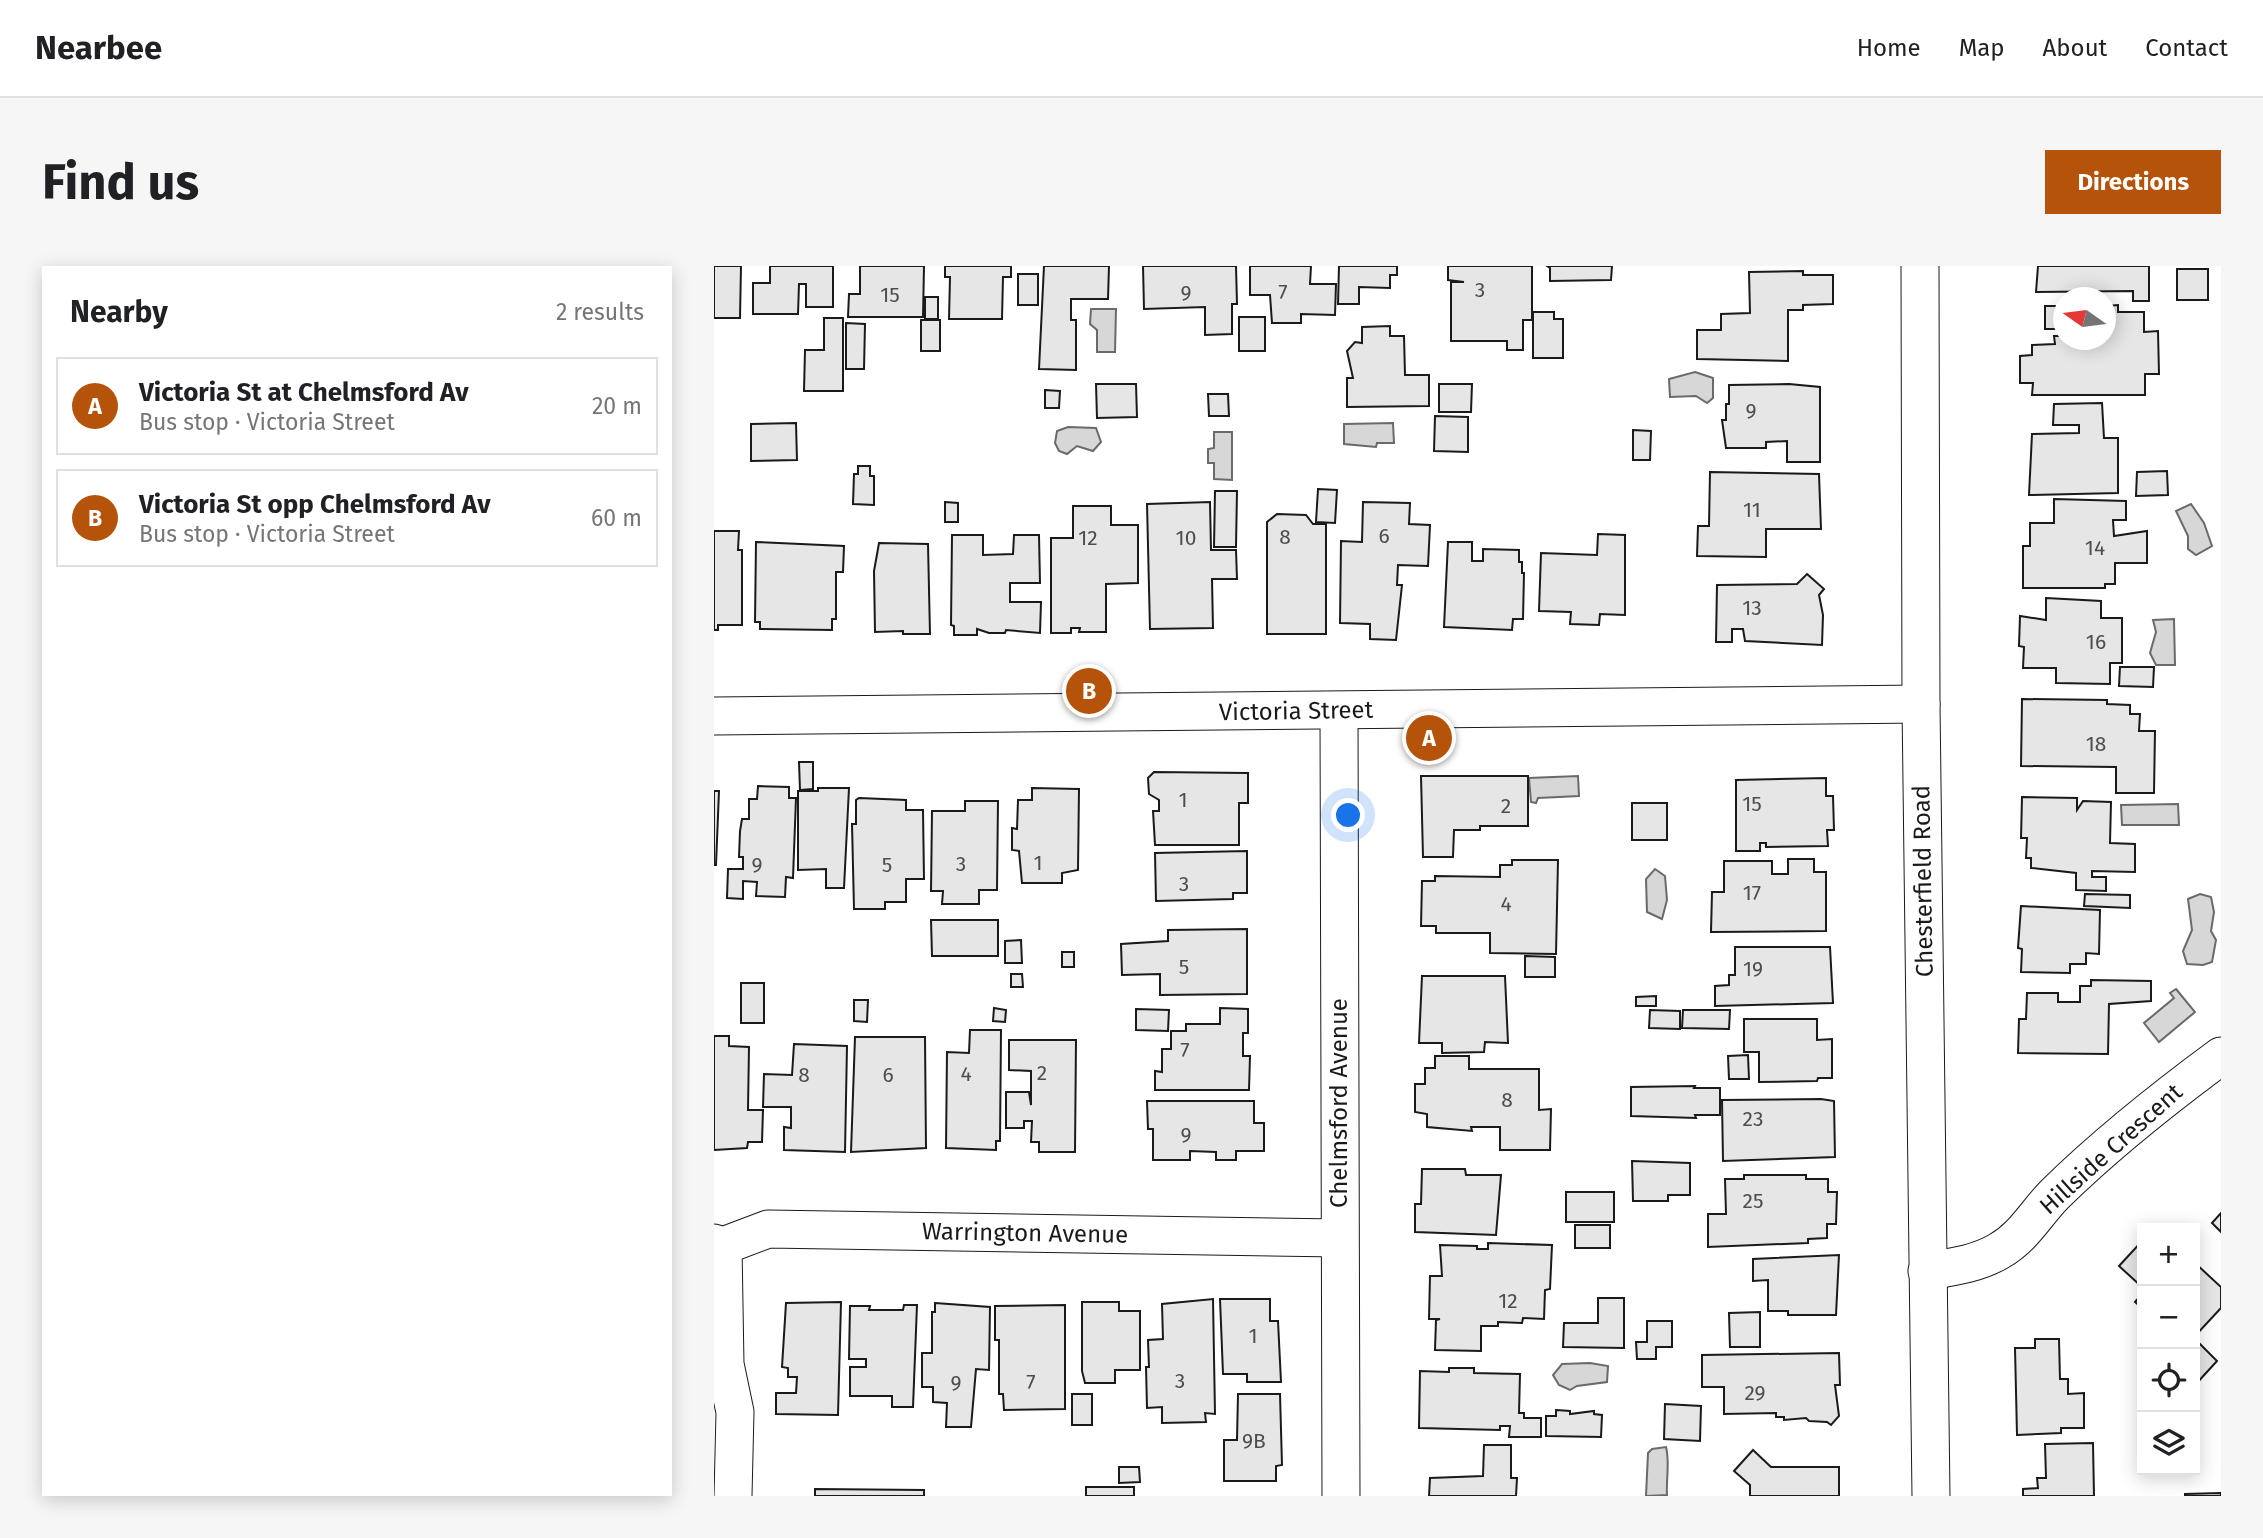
<!DOCTYPE html>
<html lang="en">
<head>
<meta charset="utf-8">
<style>
  body { margin:0; font-family:"Fira Sans",sans-serif; background:#f6f6f6; color:#202124 }
  .controls { position:absolute; right:21px; bottom:21px; display:grid; overflow:hidden; border-radius:0px; box-shadow:0 4px 18px #0003 }
  .controls button { width:63px; height:63px; display:grid; place-items:center; padding:0; border:0; border-bottom:2px solid #e0e0e0; background:#fff; color:#202124; font:35px sans-serif }
  .compass { position:absolute; left:1339px; top:21px; width:63px; height:63px; border-radius:50%; background:#fff; box-shadow:0 4px 18px #0003; rotate:284deg }
  .you { position:absolute; left:635px; top:550px; width:24px; height:24px; margin:-18px; border:5px solid #fff; border-radius:50%; background:#1a73e8; box-shadow:0 0 0 10px #1a73e833 }
  .badge { display:grid; place-items:center; width:46px; height:46px; border-radius:50%; background:#b45309; color:#fff; font-size:23px; font-weight:700 }
  .pin { position:absolute; translate:-50% -50%; border:4px solid #fff; box-shadow:0 2px 7px #0006 }
  .list { margin:0; padding:0; list-style:none }
  h2 { display:flex; justify-content:space-between; align-items:center; height:91px; margin:0; padding:0 28px; font-size:30px }
  h2 small { font-size:23px; font-weight:400; color:#757577 }
  .list li { display:grid; grid-template-columns:46px 1fr auto; gap:21px; align-items:center; box-sizing:border-box; height:98px; margin:0 14px 14px; padding:0 14px; border:2px solid #e0e0e0; border-radius:0px }
  .list b { display:block; font-size:26px; white-space:nowrap }
  .list p { margin:0; font-size:23px; white-space:nowrap; color:#757577 }
  .list em { font-size:23px; font-style:normal; color:#757577 }
  .icon { flex:none; width:38px; height:38px; fill:none; stroke:currentColor; stroke-width:2; stroke-linecap:round; stroke-linejoin:round }
  .map { position:relative; flex:none; width:1507px; height:1230px; overflow:hidden; border-radius:0px }
  header { display:flex; align-items:center; gap:42px; box-sizing:border-box; height:98px; padding:0 35px; background:#fff; border-bottom:2px solid #e0e0e0 }
  header strong { font-size:33px }
  nav { display:flex; gap:38px; margin-inline-start:auto; font-size:24px }
  .intro { display:flex; align-items:center; justify-content:space-between; box-sizing:border-box; height:168px; padding:0 42px }
  h1 { margin:0; font-size:49px }
  .button { padding:18px 32px; border-radius:0px; background:#b45309; color:#fff; font-size:24px; font-weight:700 }
  main { display:flex; gap:42px; padding:0 42px }
  aside { flex:1; background:#fff; border-radius:0px; box-shadow:0 4px 18px #0003 }
  .map>svg:first-child { display:block }
  .water { fill:#d7d7d7; stroke:#6a6a6a; stroke-width:2 }
  .building { fill:#e6e6e6; stroke:#1a1a1a; stroke-width:2 }
  .lines { fill:none; stroke-linecap:round; stroke-linejoin:round }
  .minor-casing { stroke:#1a1a1a; stroke-width:39 }
  .minor { stroke:#fff; stroke-width:37 }
  .labels { text-anchor:middle; dominant-baseline:central; stroke-width:5; stroke-linejoin:round; paint-order:stroke }
  .number-label { font-size:21px; fill:#4d4d4d }
  .street-label { font-size:24px; fill:#1a1a1a; stroke:#fff }
</style>
</head>
<body>
<header>
<strong>Nearbee</strong>
<nav><a>Home</a><a>Map</a><a>About</a><a>Contact</a></nav>
</header>
<div class="intro"><h1>Find us</h1><a class="button">Directions</a></div>
<main>
<aside>
<h2>Nearby<small>2 results</small></h2>
<ul class="list">
<li><span class="badge">A</span><div><b>Victoria St at Chelmsford Av</b><p>Bus stop · Victoria Street</p></div><em>20 m</em></li>
<li><span class="badge">B</span><div><b>Victoria St opp Chelmsford Av</b><p>Bus stop · Victoria Street</p></div><em>60 m</em></li>
</ul>
</aside>
<div class="map">
<svg width="1507" height="1230" viewBox="0 0 1507 1230">
  <rect width="100%" height="100%" fill="#fff"/>
  <g class="water">
    <polygon points="377,43 402,43 401,86 383,86 383,64 376,58"/>
    <polygon points="981,106 999,112 999,132 993,137 982,130 956,131 955,113"/>
    <polygon points="679,157 680,177 663,177 662,181 630,178 630,158"/>
    <polygon points="354,161 382,162 387,176 379,185 363,180 353,188 345,185 341,177 343,165"/>
    <polygon points="500,166 518,166 518,214 500,213 500,197 494,197 494,183 500,182"/>
    <polygon points="1477,238 1490,257 1498,280 1482,289 1474,283 1474,270 1462,245"/>
    <polygon points="1460,353 1461,399 1442,399 1436,387 1442,366 1439,354"/>
    <polygon points="864,510 865,530 824,532 822,537 817,536 815,512"/>
    <polygon points="1464,538 1465,559 1408,559 1407,539"/>
    <polygon points="941,603 951,610 953,634 948,653 933,646 932,613"/>
    <polygon points="1486,628 1497,631 1500,646 1497,665 1502,674 1498,696 1489,699 1473,698 1469,685 1478,664 1474,633"/>
    <polygon points="1462,723 1481,746 1445,776 1430,757 1460,732 1456,727"/>
    <polygon points="876,1097 894,1100 893,1116 863,1120 856,1124 845,1119 839,1109 848,1098"/>
    <path d="M952 1181C956 1195 952 1213 953 1229L932 1230 934 1187 938 1183Z"/>
  </g>
  <g class="building">
    <polygon points="0,0 27,0 26,52 0,52"/>
    <polygon points="56,0 119,0 119,41 92,41 92,18 85,18 84,48 39,48 39,17 56,17"/>
    <polygon points="146,0 210,0 209,51 134,51 135,28 146,28"/>
    <polygon points="231,0 297,0 297,11 289,11 288,53 235,53 236,11 231,11"/>
    <polygon points="330,0 395,0 394,33 357,33 357,54 362,54 362,104 325,103"/>
    <polygon points="429,0 522,0 523,38 518,38 518,68 491,69 491,41 430,43"/>
    <polygon points="536,0 597,0 596,18 622,18 621,49 587,48 587,57 558,57 556,29 536,29"/>
    <polygon points="625,0 683,0 683,9 676,9 676,22 645,21 645,38 624,38"/>
    <polygon points="734,0 818,0 818,54 809,54 809,84 793,84 793,75 737,75 737,16 750,16 734,14"/>
    <polygon points="833,0 898,0 897,14 836,15 836,2"/>
    <polygon points="1324,0 1435,0 1435,35 1419,35 1419,25 1322,26"/>
    <rect x="1463" y="3" width="31" height="31"/>
    <polygon points="1089,5 1089,9 1119,9 1119,38 1089,39 1089,44 1074,44 1074,95 983,93 983,64 1007,64 1007,48 1036,47 1035,6"/>
    <rect x="304" y="8" width="20" height="31"/>
    <rect x="211" y="31" width="13" height="22"/>
    <polygon points="1404,39 1404,46 1430,46 1430,66 1444,65 1445,108 1431,108 1431,129 1318,129 1319,117 1306,117 1306,90 1318,89 1318,79 1341,78 1340,70 1350,70 1354,77 1386,77 1386,74 1392,74 1392,40"/>
    <rect x="1331" y="40" width="19" height="23"/>
    <polygon points="819,46 840,46 840,53 849,53 849,92 819,92"/>
    <rect x="525" y="51" width="26" height="34"/>
    <polygon points="110,52 129,52 129,125 90,125 91,84 110,84"/>
    <rect x="207" y="54" width="19" height="31"/>
    <polygon points="132,57 151,58 150,103 132,103"/>
    <polygon points="676,60 676,70 690,70 691,109 715,109 715,140 633,141 633,112 639,112 633,85 641,76 648,77 648,61"/>
    <polygon points="382,118 422,118 423,151 383,152"/>
    <polygon points="725,118 758,118 757,146 725,146"/>
    <polygon points="1075,118 1106,121 1106,196 1073,196 1073,175 1052,176 1052,182 1012,182 1008,154 1012,154 1012,138 1015,138 1015,119"/>
    <polygon points="331,124 346,125 345,142 331,142"/>
    <polygon points="494,128 514,128 515,150 495,150"/>
    <polygon points="1388,137 1390,172 1404,172 1404,227 1315,229 1318,168 1365,167 1365,159 1339,159 1340,138"/>
    <polygon points="721,150 754,151 754,186 720,185"/>
    <polygon points="82,157 83,194 37,195 37,158"/>
    <polygon points="919,164 937,165 936,194 919,194"/>
    <polygon points="144,200 156,200 156,210 160,210 160,239 139,238 140,208 144,208"/>
    <polygon points="1453,205 1454,229 1422,230 1423,206"/>
    <polygon points="996,206 1105,208 1107,263 1052,263 1052,291 983,290 984,260 995,260"/>
    <polygon points="604,223 623,224 621,257 602,256"/>
    <polygon points="501,225 523,225 522,281 500,281"/>
    <polygon points="1340,233 1412,235 1412,254 1399,254 1400,270 1433,265 1433,297 1401,297 1401,318 1391,318 1391,322 1309,322 1309,280 1316,280 1316,257 1340,257"/>
    <polygon points="231,236 244,237 244,256 231,256"/>
    <polygon points="496,236 497,284 522,284 523,313 498,313 499,362 436,363 433,238"/>
    <polygon points="649,236 696,237 695,258 716,259 714,300 684,299 683,319 688,319 682,374 656,373 656,358 626,357 627,275 648,276"/>
    <polygon points="359,240 397,240 397,259 424,259 424,317 392,318 392,366 365,366 366,362 357,362 357,367 337,367 337,272 359,272"/>
    <polygon points="563,248 592,249 599,258 612,258 612,368 553,368 553,256"/>
    <polygon points="0,265 25,265 24,284 28,284 28,359 4,359 4,364 0,364"/>
    <polygon points="884,268 911,269 911,349 886,348 885,359 856,358 857,346 825,345 827,287 883,289"/>
    <polygon points="238,269 269,269 269,289 299,288 300,269 325,269 326,317 296,317 296,336 327,336 326,367 292,364 291,367 275,367 263,363 263,369 240,369 240,360 237,359"/>
    <polygon points="42,276 130,280 129,306 122,306 122,353 118,353 118,364 46,363 46,356 41,356"/>
    <polygon points="734,276 758,276 758,295 769,295 769,283 805,284 805,296 808,296 808,307 810,307 809,353 799,353 798,364 730,361"/>
    <polygon points="165,277 214,278 216,368 189,368 189,365 161,366 160,305"/>
    <polygon points="1093,308 1110,323 1105,329 1109,349 1108,379 1031,375 1029,363 1018,363 1018,376 1002,376 1003,319 1083,318"/>
    <polygon points="1332,332 1387,335 1387,352 1408,352 1408,397 1396,397 1396,418 1342,417 1342,402 1309,402 1310,381 1305,380 1306,350 1332,354"/>
    <polygon points="1406,401 1440,401 1439,421 1405,420"/>
    <polygon points="1308,433 1393,434 1393,438 1416,439 1416,448 1426,448 1425,465 1441,465 1440,527 1402,527 1402,501 1307,500"/>
    <polygon points="85,496 99,496 99,523 86,524"/>
    <polygon points="440,506 534,507 534,537 525,537 525,579 441,579 439,545 445,545 445,534 435,528 434,512"/>
    <polygon points="707,510 814,510 814,560 766,560 766,564 740,564 739,591 709,591"/>
    <polygon points="1112,512 1112,530 1119,530 1120,564 1113,564 1114,580 1052,581 1052,577 1046,577 1046,585 1022,585 1022,514"/>
    <polygon points="44,520 75,521 75,532 82,532 79,612 72,611 71,631 42,630 43,616 29,615 29,633 13,632 14,603 29,603 29,591 25,591 26,565 28,553 35,553 35,533 43,533"/>
    <polygon points="104,522 135,522 130,622 112,622 112,603 84,604 84,525 104,525"/>
    <polygon points="318,522 365,523 364,604 348,607 348,617 308,617 305,585 298,584 298,562 303,563 304,534 318,534"/>
    <polygon points="0,525 5,525 2,599 0,599"/>
    <polygon points="1308,531 1363,532 1363,544 1369,535 1397,536 1396,577 1421,578 1421,606 1378,605 1378,611 1392,611 1392,625 1362,624 1362,607 1317,602 1317,592 1312,592 1313,572 1307,572"/>
    <polygon points="145,532 192,534 192,544 209,544 210,613 192,613 192,636 171,636 171,643 140,643 138,558 142,558 142,534"/>
    <polygon points="251,535 284,535 283,624 265,624 265,638 228,638 229,625 217,625 218,545 251,545"/>
    <rect x="918" y="537" width="35" height="37"/>
    <polygon points="533,585 533,627 519,627 519,633 442,635 441,587"/>
    <polygon points="1074,593 1100,593 1100,606 1112,606 1112,665 997,666 998,626 1010,626 1010,595 1058,595 1058,608 1074,608"/>
    <polygon points="798,594 844,594 842,688 776,687 776,667 722,667 722,660 707,660 708,615 721,615 721,610 786,611 786,599 798,599"/>
    <polygon points="1371,628 1416,629 1416,642 1370,640"/>
    <polygon points="1307,640 1386,644 1385,688 1372,687 1372,698 1356,698 1356,707 1307,706 1308,683 1304,682"/>
    <polygon points="217,654 284,654 284,690 218,690"/>
    <polygon points="533,663 533,728 446,729 446,708 408,709 407,678 454,675 454,664"/>
    <polygon points="307,674 308,697 291,697 291,675"/>
    <polygon points="1021,681 1116,681 1119,737 1001,740 1001,720 1015,719 1015,709 1021,709"/>
    <rect x="348" y="686" width="12" height="15"/>
    <polygon points="811,690 841,691 841,711 811,711"/>
    <polygon points="297,708 308,708 309,721 297,721"/>
    <polygon points="708,710 791,710 794,777 771,776 770,786 728,787 728,777 705,777"/>
    <polygon points="1377,714 1437,715 1437,735 1395,738 1394,788 1304,787 1305,753 1312,753 1313,727 1344,727 1344,736 1366,736 1366,720 1377,720"/>
    <rect x="27" y="717" width="23" height="40"/>
    <polygon points="942,730 942,740 922,740 922,731"/>
    <polygon points="140,734 154,734 153,756 140,755"/>
    <polygon points="280,742 292,744 291,756 279,755"/>
    <polygon points="506,742 534,743 534,767 529,767 529,790 536,790 535,824 441,824 441,805 448,806 448,783 457,783 457,765 472,765 472,758 506,758"/>
    <polygon points="422,743 455,744 454,765 422,764"/>
    <polygon points="936,744 966,745 966,763 935,762"/>
    <polygon points="969,744 1016,744 1015,763 968,762"/>
    <polygon points="1030,753 1103,753 1103,774 1118,773 1118,812 1104,812 1103,815 1045,816 1045,786 1030,786"/>
    <polygon points="256,764 287,764 286,875 282,875 282,884 232,882 233,786 255,787"/>
    <polygon points="0,770 15,770 15,780 35,781 34,844 49,844 48,876 34,876 33,882 0,884"/>
    <polygon points="141,771 211,771 212,882 137,886"/>
    <polygon points="295,774 362,774 361,886 325,886 325,876 317,876 318,855 310,855 310,862 292,862 292,826 315,826 317,839 317,805 295,804"/>
    <polygon points="80,778 133,780 131,886 70,884 70,861 77,862 77,841 49,841 50,808 78,809"/>
    <polygon points="1034,789 1035,813 1015,813 1014,790"/>
    <polygon points="721,790 755,790 755,803 825,803 825,844 837,843 836,884 786,884 786,861 757,861 758,865 713,861 713,848 701,846 701,818 711,818 711,802 721,802"/>
    <polygon points="981,820 980,822 1006,822 1006,849 981,849 982,852 917,850 917,821"/>
    <polygon points="1107,833 1120,835 1121,891 1009,895 1008,834"/>
    <polygon points="433,835 540,835 540,857 550,857 550,885 522,885 522,894 502,894 502,886 476,885 476,894 439,894 439,863 434,863"/>
    <polygon points="918,895 976,897 976,929 954,929 954,935 919,935"/>
    <polygon points="708,903 751,903 752,909 787,909 782,969 701,966 701,938 707,938"/>
    <polygon points="1030,909 1092,909 1092,913 1114,913 1114,926 1123,926 1122,958 1113,958 1113,972 1094,973 1094,977 994,981 994,948 1012,948 1011,913 1030,913"/>
    <rect x="852" y="926" width="48" height="30"/>
    <polygon points="1507,947 1507,966 1498,957"/>
    <rect x="861" y="959" width="35" height="23"/>
    <polygon points="1428,975 1428,1021 1405,1000"/>
    <polygon points="774,977 838,979 836,1023 831,1024 830,1053 809,1052 808,1057 784,1056 784,1060 767,1060 767,1085 721,1084 722,1054 726,1053 715,1053 716,1010 728,1010 726,979 763,980 763,983 774,983"/>
    <polygon points="1125,989 1122,1049 1074,1049 1074,1045 1054,1045 1054,1014 1039,1015 1039,993"/>
    <polygon points="1481,997 1507,1021 1507,1042 1481,1070"/>
    <polygon points="1428,1028 1428,1042 1421,1036"/>
    <polygon points="884,1032 910,1032 910,1082 849,1081 850,1057 884,1057"/>
    <polygon points="499,1033 501,1148 491,1147 492,1156 448,1157 448,1141 433,1142 432,1101 435,1101 434,1074 449,1073 448,1038"/>
    <polygon points="506,1033 556,1033 556,1055 564,1055 567,1116 533,1116 533,1108 509,1108"/>
    <polygon points="127,1036 124,1149 62,1148 62,1127 82,1127 83,1111 74,1111 74,1102 68,1101 72,1037"/>
    <polygon points="368,1036 405,1036 405,1045 426,1045 426,1104 401,1104 401,1117 371,1117 368,1105"/>
    <polygon points="221,1037 276,1041 275,1104 262,1103 257,1161 232,1161 233,1137 219,1136 219,1121 208,1121 208,1087 218,1087 218,1046 221,1046"/>
    <polygon points="190,1039 203,1039 199,1141 178,1141 178,1130 136,1130 136,1101 152,1101 152,1093 135,1093 136,1040 156,1040 155,1044 189,1044"/>
    <polygon points="351,1039 351,1143 290,1144 289,1128 285,1128 285,1074 281,1074 281,1040"/>
    <polygon points="1046,1046 1046,1081 1016,1081 1015,1047"/>
    <polygon points="933,1055 958,1055 958,1081 942,1081 942,1093 923,1093 922,1076 933,1076"/>
    <polygon points="1321,1073 1345,1073 1346,1113 1354,1113 1354,1128 1370,1127 1370,1162 1347,1162 1347,1167 1303,1169 1301,1082 1321,1082"/>
    <polygon points="1481,1073 1503,1095 1482,1118 1481,1117"/>
    <polygon points="1125,1087 1126,1119 1121,1119 1125,1150 1117,1159 1113,1156 1095,1155 1092,1152 1070,1154 1070,1151 1062,1151 1062,1147 1010,1148 1010,1121 988,1121 988,1089"/>
    <polygon points="735,1102 760,1102 760,1107 806,1108 805,1147 810,1147 810,1152 827,1152 827,1171 795,1171 796,1160 786,1160 786,1164 705,1162 706,1105 735,1106"/>
    <rect x="358" y="1128" width="20" height="31"/>
    <polygon points="524,1128 566,1128 568,1199 562,1200 562,1215 510,1215 510,1174 523,1174"/>
    <polygon points="951,1138 987,1140 986,1175 950,1173"/>
    <polygon points="842,1144 856,1145 856,1148 880,1145 880,1148 888,1149 887,1171 832,1170 832,1150 842,1150"/>
    <polygon points="1379,1177 1380,1230 1309,1230 1309,1223 1324,1222 1323,1212 1332,1212 1331,1178"/>
    <polygon points="770,1179 797,1179 797,1212 803,1212 802,1230 715,1230 716,1212 769,1210"/>
    <polygon points="1039,1184 1057,1201 1125,1201 1125,1230 1036,1230 1036,1219 1020,1205"/>
    <polygon points="405,1201 425,1201 426,1216 405,1217"/>
    <rect x="372" y="1221" width="48" height="9"/>
    <polygon points="101,1223 210,1224 210,1230 101,1230"/>
    <polygon points="1507,1227 1507,1230 1471,1230 1471,1228"/>
  </g>
  <g class="lines">
    <defs>
      <g id="minor">
        <polyline points="1206,0 1207,438 1217,1230"/>
        <polyline points="625,445 627,1230"/>
        <polyline points="0,450 1207,438"/>
        <polyline points="0,977 9,980 54,963 625,972"/>
        <polyline points="9,980 11,1098 21,1146 19,1230"/>
        <path d="M1213 1005C1238 1001 1263 998 1285 985 1310 971 1322 947 1341 928 1392 878 1450 832 1507 790"/>
      </g>
    </defs>
    <use href="#minor" class="minor-casing"/>
    <use href="#minor" class="minor"/>
  </g>
  <g class="labels">
    <g class="number-label">
      <text x="766" y="24">3</text>
      <text x="569" y="26">7</text>
      <text x="472" y="27">9</text>
      <text x="176" y="29">15</text>
      <text x="1037" y="145">9</text>
      <text x="1038" y="244">11</text>
      <text x="670" y="270">6</text>
      <text x="571" y="271">8</text>
      <text x="374" y="272">12</text>
      <text x="472" y="272">10</text>
      <text x="1381" y="282">14</text>
      <text x="1038" y="342">13</text>
      <text x="1382" y="376">16</text>
      <text x="1382" y="478">18</text>
      <text x="469" y="534">1</text>
      <text x="1038" y="538">15</text>
      <text x="792" y="540">2</text>
      <text x="324" y="597">1</text>
      <text x="247" y="598">3</text>
      <text x="43" y="599">9</text>
      <text x="173" y="599">5</text>
      <text x="470" y="618">3</text>
      <text x="1038" y="627">17</text>
      <text x="792" y="638">4</text>
      <text x="470" y="701">5</text>
      <text x="1039" y="703">19</text>
      <text x="471" y="784">7</text>
      <text x="328" y="807">2</text>
      <text x="252" y="808">4</text>
      <text x="90" y="809">8</text>
      <text x="174" y="809">6</text>
      <text x="793" y="834">8</text>
      <text x="1039" y="853">23</text>
      <text x="472" y="869">9</text>
      <text x="1039" y="935">25</text>
      <text x="794" y="1035">12</text>
      <text x="539" y="1070">1</text>
      <text x="466" y="1115">3</text>
      <text x="317" y="1116">7</text>
      <text x="242" y="1117">9</text>
      <text x="1041" y="1127">29</text>
      <text x="540" y="1175">9B</text>
    </g>
    <g class="street-label">
      <text transform="translate(582 445) rotate(-1)">Victoria Street</text>
      <text transform="translate(1209 615) rotate(-91)">Chesterfield Road</text>
      <text transform="translate(625 837) rotate(-90)">Chelmsford Avenue</text>
      <text transform="translate(1397 883) rotate(-42)">Hillside Crescent</text>
      <text transform="translate(311 967) rotate(1)">Warrington Avenue</text>
    </g>
  </g>
</svg>
<div class="controls">
<button>+</button>
<button>−</button>
<button><svg class="icon" aria-label="locate" viewBox="0 0 24 24"><circle cx="12" cy="12" r="6"/><path d="M12 2v4M12 18v4M2 12h4M18 12h4"/></svg></button>
<button><svg class="icon" aria-label="layers" viewBox="0 0 24 24"><path d="M12 4l9 5-9 5-9-5zM3 14l9 5 9-5"/></svg></button>
</div>
<svg class="compass" viewBox="-18 -18 36 36"><path d="M0-13l5 13h-10z" fill="#e53935"/><path d="M0 13l5-13h-10z" fill="#757577"/></svg>
<div class="you"></div>
<div class="pin badge" style="left:715px;top:472px">A</div>
<div class="pin badge" style="left:375px;top:425px">B</div>
</div>
</main>
</body>
</html>
